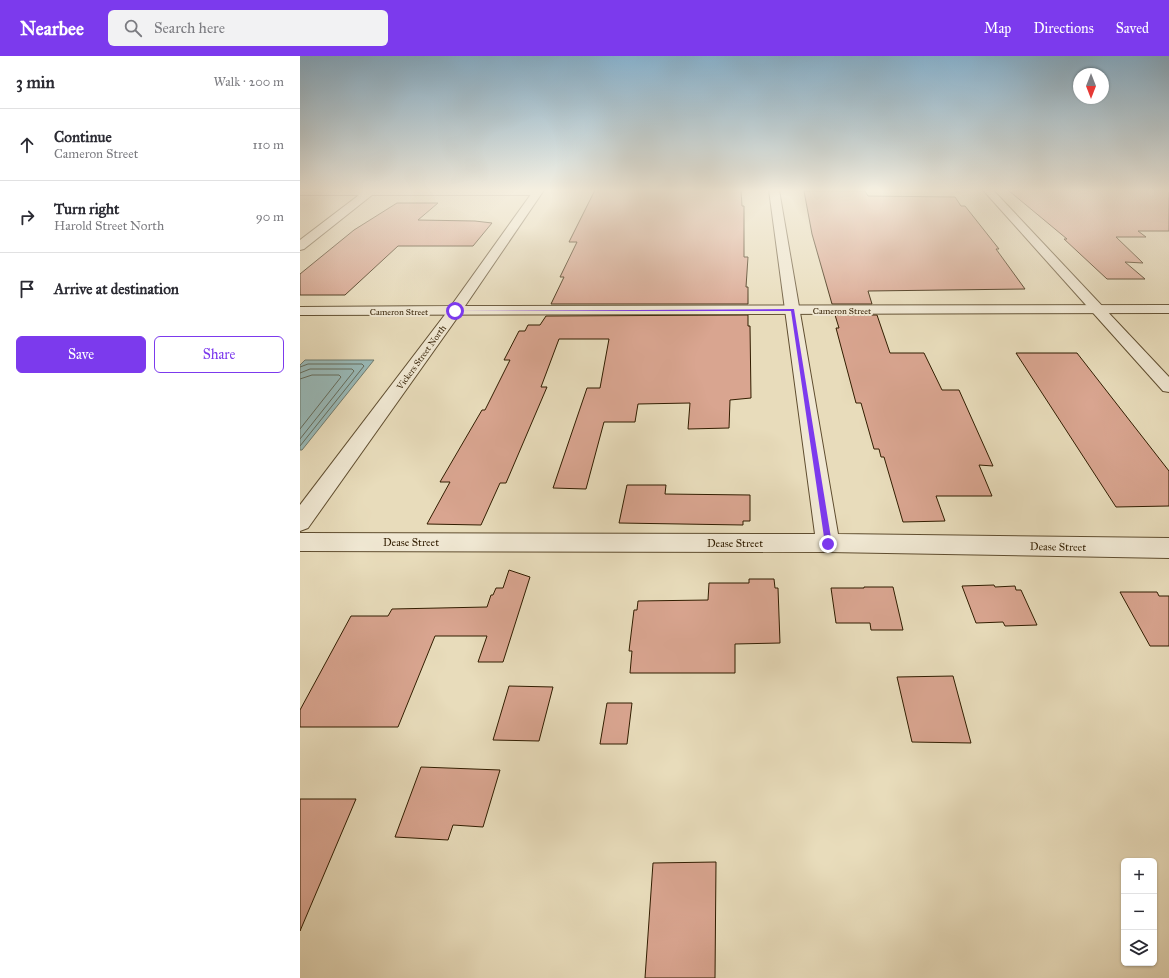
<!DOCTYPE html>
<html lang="en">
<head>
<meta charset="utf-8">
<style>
  body { margin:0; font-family:"IM FELL Great Primer",serif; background:#f2f2f3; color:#2b2b33 }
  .controls { position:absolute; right:12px; bottom:12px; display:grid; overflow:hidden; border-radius:6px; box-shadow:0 1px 3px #0004 }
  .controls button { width:36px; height:36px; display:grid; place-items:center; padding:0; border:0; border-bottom:1px solid #e1e1e2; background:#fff; color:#2b2b33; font:20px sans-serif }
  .compass { position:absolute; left:773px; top:12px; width:36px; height:36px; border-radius:50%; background:#fff; box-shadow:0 1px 3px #0004; rotate:180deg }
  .stop { position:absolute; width:12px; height:12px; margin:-9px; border:3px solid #7c3aed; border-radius:50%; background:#fff }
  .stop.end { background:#7c3aed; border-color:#fff; box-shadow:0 1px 4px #0008 }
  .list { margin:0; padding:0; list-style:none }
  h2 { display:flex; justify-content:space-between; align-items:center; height:52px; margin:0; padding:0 16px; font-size:17px }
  h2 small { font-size:13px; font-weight:400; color:#7c7c81 }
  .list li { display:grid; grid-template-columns:26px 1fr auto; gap:12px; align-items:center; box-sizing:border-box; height:72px; padding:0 16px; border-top:1px solid #e1e1e2 }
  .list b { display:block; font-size:15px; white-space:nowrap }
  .list p { margin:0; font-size:13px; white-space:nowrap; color:#7c7c81 }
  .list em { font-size:13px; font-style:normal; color:#7c7c81 }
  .actions { display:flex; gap:8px; padding:12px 16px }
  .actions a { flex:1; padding:9px 0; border:1px solid #7c3aed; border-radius:6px; text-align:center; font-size:14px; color:#7c3aed }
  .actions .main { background:#7c3aed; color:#fff }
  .icon { flex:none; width:22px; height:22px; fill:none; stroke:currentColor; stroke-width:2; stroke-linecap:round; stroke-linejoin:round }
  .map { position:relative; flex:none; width:869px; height:922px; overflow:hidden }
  header { display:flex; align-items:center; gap:24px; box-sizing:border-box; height:56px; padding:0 20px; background:#7c3aed; color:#fff }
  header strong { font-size:19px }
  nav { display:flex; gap:22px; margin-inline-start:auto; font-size:14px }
  .search { width:280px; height:36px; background:#f2f2f3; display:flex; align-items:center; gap:10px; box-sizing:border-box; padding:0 14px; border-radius:6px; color:#7c7c81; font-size:15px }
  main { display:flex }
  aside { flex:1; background:#fff }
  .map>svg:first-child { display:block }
  .water { fill:#99bab9; stroke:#6f7b6f }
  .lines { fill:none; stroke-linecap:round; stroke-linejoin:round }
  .shore { stroke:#656c5c; stroke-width:1 }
  .building { fill:#d9a590; stroke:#311d00 }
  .minor-casing { stroke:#5f4d2f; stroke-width:2 }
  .tertiary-casing { stroke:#5f4d2f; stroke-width:2 }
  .minor { fill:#f0e8d3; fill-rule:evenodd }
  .tertiary { fill:#f0e8d3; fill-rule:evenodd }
  .route { fill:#7c3aed }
  .labels { text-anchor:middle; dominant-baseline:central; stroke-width:4; stroke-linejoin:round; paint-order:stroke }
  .far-street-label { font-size:9px; fill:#311d00; stroke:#f0e8d3 }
  .street-label { font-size:11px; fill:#311d00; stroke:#f0e8d3 }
</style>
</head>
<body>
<header>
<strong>Nearbee</strong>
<div class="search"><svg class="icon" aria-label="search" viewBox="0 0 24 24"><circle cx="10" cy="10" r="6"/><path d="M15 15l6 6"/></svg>Search here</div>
<nav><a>Map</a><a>Directions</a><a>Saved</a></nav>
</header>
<main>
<aside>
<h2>3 min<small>Walk · 200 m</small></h2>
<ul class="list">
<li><svg class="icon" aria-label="ahead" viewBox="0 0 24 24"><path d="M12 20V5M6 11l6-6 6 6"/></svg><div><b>Continue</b><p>Cameron Street</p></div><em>110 m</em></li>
<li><svg class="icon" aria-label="right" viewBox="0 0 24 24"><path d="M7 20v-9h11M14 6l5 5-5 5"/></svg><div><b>Turn right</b><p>Harold Street North</p></div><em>90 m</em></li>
<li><svg class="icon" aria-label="arrive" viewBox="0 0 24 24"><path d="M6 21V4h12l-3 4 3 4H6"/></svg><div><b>Arrive at destination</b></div></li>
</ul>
<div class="actions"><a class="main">Save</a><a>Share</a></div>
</aside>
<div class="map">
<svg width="869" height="922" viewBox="0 0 869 922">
  <rect width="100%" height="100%" fill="#e8dcbb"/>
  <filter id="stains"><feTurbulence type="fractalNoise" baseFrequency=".005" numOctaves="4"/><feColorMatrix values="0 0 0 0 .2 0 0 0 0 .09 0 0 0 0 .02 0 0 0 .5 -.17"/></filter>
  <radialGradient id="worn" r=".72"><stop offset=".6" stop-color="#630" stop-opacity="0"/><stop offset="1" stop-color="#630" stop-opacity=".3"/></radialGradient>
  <polygon class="water" points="5,304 74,304 2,394 0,394 0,309"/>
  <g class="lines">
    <g class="shore">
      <polyline points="0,311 8,308 62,308 64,310 0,390"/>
      <polyline points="0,317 10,313 52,313 54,315 0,383"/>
      <polyline points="0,323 12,319 39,319 41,321 0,373"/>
    </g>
  </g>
  <g class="building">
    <polygon points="295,134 441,134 442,150 444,150 444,201 448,201 446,231 448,231 448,248 251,248 264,221 260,221 277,186 269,186"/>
    <polygon points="708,134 869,134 869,175 838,175 846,181 816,181 843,207 825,206 845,223 807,223 764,183 767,183"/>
    <polygon points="504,135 565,135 568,140 655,141 661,150 665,150 699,193 696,193 725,233 568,235 572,248 532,248 512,178"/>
    <polygon points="97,147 138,147 118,164 175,165 192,167 173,190 98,190 45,239 0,239 0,218 54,174"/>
    <polygon points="448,259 448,270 450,270 451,342 430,344 429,372 388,373 390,347 338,348 335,366 304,366 286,433 253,432 287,332 300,332 309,283 259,283 241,331 247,331 206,427 200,427 181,469 127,468 150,426 140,426 182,354 185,354 210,304 204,304 219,275 225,275 228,269 240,269 246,260"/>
    <polygon points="535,259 577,259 590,297 624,297 642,334 659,334 693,410 679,409 692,440 636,440 645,465 603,466 584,401 581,401 579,393 574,393 561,347 556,347 536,272 539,272"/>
    <polygon points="716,297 777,297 869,415 869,450 816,451"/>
    <polygon points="327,429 366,429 365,438 450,439 450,465 443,465 443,469 319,467"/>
    <polygon points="209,514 230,521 203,606 178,606 187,580 135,580 98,671 0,671 0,654 51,560 88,560 92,553 187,551 191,539 193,539 196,532 203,532"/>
    <polygon points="449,523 474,523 475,532 478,532 480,587 435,588 435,617 330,617 332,595 329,595 334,554 337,554 338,545 408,544 409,527 449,527"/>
    <polygon points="694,529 695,531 715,530 716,534 721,534 737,569 705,570 703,566 676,567 662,530"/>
    <polygon points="564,531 593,531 603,574 571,574 570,567 536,567 531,532 564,532"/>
    <polygon points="820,536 857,536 859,540 869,540 869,590 850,590"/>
    <polygon points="653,620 671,687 612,686 597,621"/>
    <polygon points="209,630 253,631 239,685 193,684"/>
    <polygon points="307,647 332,647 327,688 300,688"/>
    <polygon points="121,711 200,714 183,771 153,769 148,784 95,781"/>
    <polygon points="0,743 56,743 0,875"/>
    <polygon points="416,806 415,922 345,922 353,807"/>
  </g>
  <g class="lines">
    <defs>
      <g id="minor">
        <polygon points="0,134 240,134 242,136 237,139 72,139 4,193 0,194 0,184 59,139 0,139"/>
        <polygon points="469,134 479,134 538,478 869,482 869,502 528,496 0,495 0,477 515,478"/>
        <polygon points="683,134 693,134 869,321 869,336 863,335"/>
        <polygon points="155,251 160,252 162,255 8,472 0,475 0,449 150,252"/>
      </g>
      <polygon id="tertiary" points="234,134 244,134 165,250 869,249 869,257 0,259 0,251 151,250"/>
    </defs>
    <use href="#minor" class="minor-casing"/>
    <use href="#tertiary" class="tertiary-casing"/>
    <use href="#minor" class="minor"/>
    <use href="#tertiary" class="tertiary"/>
  </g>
  <linearGradient id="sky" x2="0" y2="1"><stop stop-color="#88b6d5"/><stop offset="0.51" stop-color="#f5efe0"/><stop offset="1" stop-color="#f5efe0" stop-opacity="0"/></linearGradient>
  <rect width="869" height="263" fill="url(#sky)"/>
  <polygon class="route" points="494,253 532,488 528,490 525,488 491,255 153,255"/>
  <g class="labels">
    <g class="far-street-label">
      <text x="542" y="254">Cameron Street</text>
      <text x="99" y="255">Cameron Street</text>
      <text transform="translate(121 301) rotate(-54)">Vickers Street North</text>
    </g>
    <g class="street-label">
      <text x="111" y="486">Dease Street</text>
      <text x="435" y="487">Dease Street</text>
      <text transform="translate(758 491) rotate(1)">Dease Street</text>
    </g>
  </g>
  <rect width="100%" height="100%" filter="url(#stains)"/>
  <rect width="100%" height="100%" fill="url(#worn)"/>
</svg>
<div class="controls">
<button>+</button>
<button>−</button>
<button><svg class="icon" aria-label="layers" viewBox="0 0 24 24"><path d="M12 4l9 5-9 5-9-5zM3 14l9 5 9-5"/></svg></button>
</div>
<svg class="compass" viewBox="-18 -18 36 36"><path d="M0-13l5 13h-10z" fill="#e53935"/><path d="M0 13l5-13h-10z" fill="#7c7c81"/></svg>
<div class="stop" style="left:155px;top:255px"></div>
<div class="stop end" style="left:528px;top:488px"></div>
</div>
</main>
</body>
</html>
